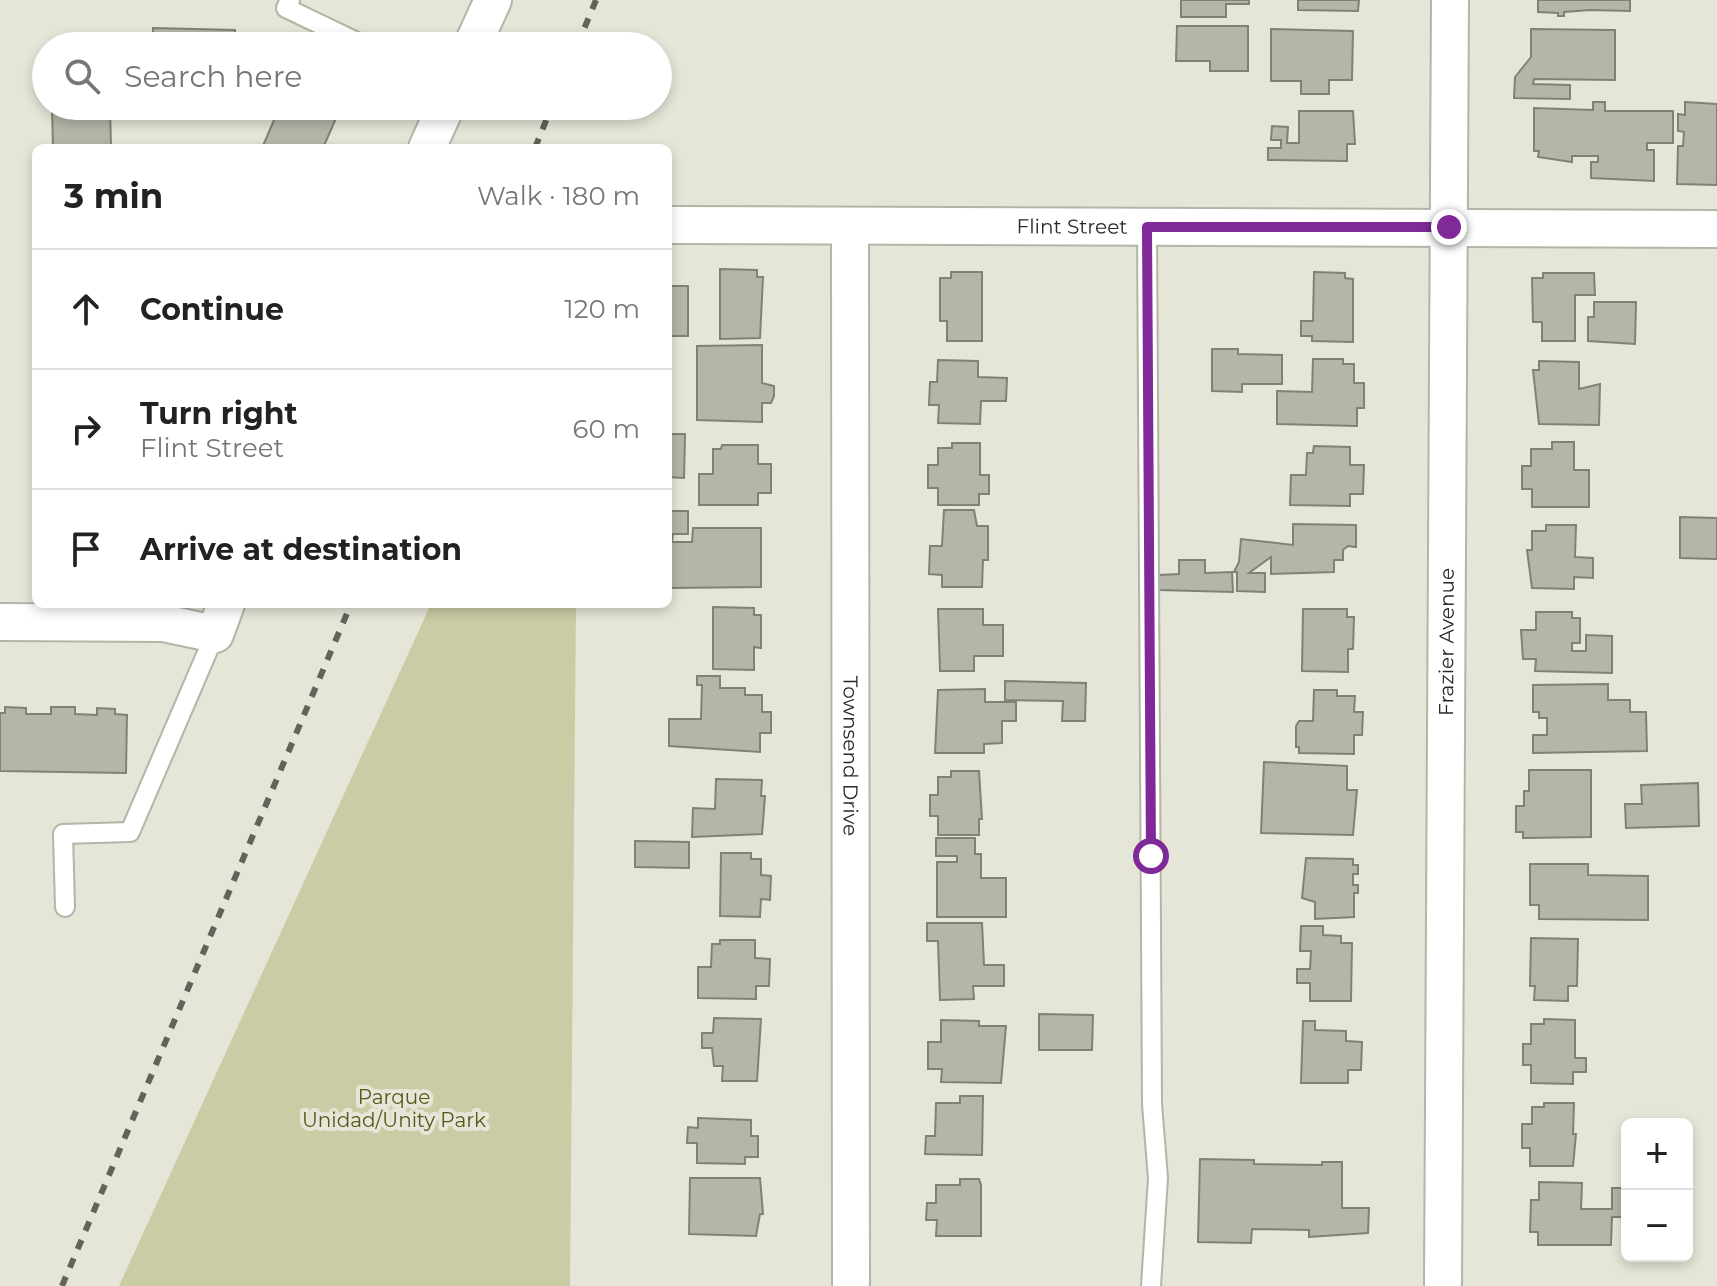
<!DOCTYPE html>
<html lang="en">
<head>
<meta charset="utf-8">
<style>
  body { margin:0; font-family:Montserrat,sans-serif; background:#f6f6f6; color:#222 }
  .controls { position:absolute; right:24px; bottom:24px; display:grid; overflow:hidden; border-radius:12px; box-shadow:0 4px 12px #0003 }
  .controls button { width:72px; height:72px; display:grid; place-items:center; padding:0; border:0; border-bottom:2px solid #e0e0e0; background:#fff; color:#222; font:40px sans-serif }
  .stop { position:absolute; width:24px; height:24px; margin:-18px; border:6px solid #802998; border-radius:50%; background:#fff }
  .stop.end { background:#802998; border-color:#fff; box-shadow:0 2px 8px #0008 }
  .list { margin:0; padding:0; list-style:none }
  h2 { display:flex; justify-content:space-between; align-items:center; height:104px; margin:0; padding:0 32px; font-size:34px }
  h2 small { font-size:26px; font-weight:400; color:#767676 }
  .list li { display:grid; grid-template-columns:52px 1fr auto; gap:24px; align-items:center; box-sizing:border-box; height:120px; padding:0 32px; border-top:2px solid #e0e0e0 }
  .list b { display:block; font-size:30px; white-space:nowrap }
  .list p { margin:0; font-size:26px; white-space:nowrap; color:#767676 }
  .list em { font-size:26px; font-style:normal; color:#767676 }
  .icon { flex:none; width:44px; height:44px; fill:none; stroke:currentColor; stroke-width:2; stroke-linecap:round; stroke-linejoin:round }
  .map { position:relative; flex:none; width:1717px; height:1286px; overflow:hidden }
  .search { position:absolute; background:#fff; box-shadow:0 4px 12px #0003; left:32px; top:32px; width:640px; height:88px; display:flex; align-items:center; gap:20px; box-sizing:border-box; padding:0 28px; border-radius:44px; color:#767676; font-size:30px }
  .panel { position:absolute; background:#fff; box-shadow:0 4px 12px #0003; left:32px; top:144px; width:640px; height:464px; border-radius:12px }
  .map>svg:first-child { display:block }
  .green { fill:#cbcba5 }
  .building { fill:#b5b6a9; stroke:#818175; stroke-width:2 }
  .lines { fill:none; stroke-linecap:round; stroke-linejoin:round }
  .service-casing { stroke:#b4b4a7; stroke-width:22 }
  .minor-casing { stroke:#b4b4a7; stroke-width:40 }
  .service { stroke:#fff; stroke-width:18 }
  .minor { stroke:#fff; stroke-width:36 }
  .rail { stroke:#62635a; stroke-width:6; stroke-dasharray:10 10; stroke-linecap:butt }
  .route { stroke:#802998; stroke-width:10 }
  .labels { text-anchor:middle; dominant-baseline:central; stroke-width:8; stroke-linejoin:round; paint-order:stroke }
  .street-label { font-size:20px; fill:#282923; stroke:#e5e6d8 }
  .park-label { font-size:20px; fill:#59581a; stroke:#e5e6d8 }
</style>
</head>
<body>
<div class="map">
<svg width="1717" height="1286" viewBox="0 0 1717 1286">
  <rect width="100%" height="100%" fill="#e5e6d8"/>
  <polygon class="green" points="431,604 576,604 570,1286 119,1286"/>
  <g class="building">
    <polygon points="1181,0 1249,0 1249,4 1226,4 1226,17 1181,17"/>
    <polygon points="1298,0 1359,0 1358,11 1298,10"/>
    <polygon points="1538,0 1630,0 1630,11 1590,10 1564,12 1564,16 1558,16 1558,13 1538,12"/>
    <polygon points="1177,26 1248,26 1248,71 1210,71 1210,61 1176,61"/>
    <polygon points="153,28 235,30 235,46 153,46"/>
    <polygon points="1271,29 1353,31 1352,80 1329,80 1329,94 1301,94 1301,81 1271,81"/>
    <polygon points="1531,29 1615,30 1615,80 1534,79 1533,84 1570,85 1570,99 1514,98 1515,77 1531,57"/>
    <polygon points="1593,102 1605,102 1605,111 1673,111 1673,143 1647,143 1647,150 1654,150 1654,181 1591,178 1591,162 1598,162 1598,156 1572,156 1572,162 1538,157 1539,151 1534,151 1534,108 1593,110"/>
    <polygon points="1685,102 1717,104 1717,185 1677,184 1678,146 1683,146 1684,132 1678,131 1678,114 1685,115"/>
    <polygon points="52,106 110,106 111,148 53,148"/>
    <polygon points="280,106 315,106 337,116 323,148 262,148"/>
    <polygon points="1299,111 1353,111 1355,144 1347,144 1347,161 1268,160 1268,148 1281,148 1281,140 1271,140 1272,126 1288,127 1287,143 1299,143"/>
    <polygon points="720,269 757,270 757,277 763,277 760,338 720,339"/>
    <polygon points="951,272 982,272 982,341 947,341 947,321 940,321 940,278 951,278"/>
    <polygon points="1314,272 1345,273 1345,278 1353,279 1353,342 1312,341 1312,336 1301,336 1301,321 1313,321"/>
    <polygon points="1543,273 1594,273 1595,295 1575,295 1575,341 1542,341 1542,322 1533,322 1532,278 1543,278"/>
    <rect x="668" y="286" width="20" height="50"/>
    <polygon points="1594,302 1636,302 1635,344 1588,341 1588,317 1594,317"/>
    <polygon points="762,345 762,383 774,386 774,396 771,403 762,403 762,422 697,420 697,346"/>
    <polygon points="1212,349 1238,349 1238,354 1282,355 1282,384 1242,384 1242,392 1212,391"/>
    <polygon points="1313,359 1343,359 1343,364 1354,364 1354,383 1364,383 1364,408 1357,408 1357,426 1277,424 1277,391 1312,392"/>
    <polygon points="938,360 978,361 978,377 1007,378 1006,401 981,401 980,424 938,423 939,405 929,405 930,382 937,382"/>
    <polygon points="1539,361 1579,362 1579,389 1600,384 1599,425 1539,424 1533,370 1539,370"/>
    <polygon points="668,434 685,434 684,478 668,477"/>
    <polygon points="1552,442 1574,442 1574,470 1589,470 1589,507 1532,507 1532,489 1522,489 1522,466 1531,466 1531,449 1552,449"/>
    <polygon points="952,443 980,443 980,475 989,475 989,494 979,494 979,505 938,505 938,488 928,488 928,465 938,465 938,448 952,448"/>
    <polygon points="722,445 758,445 758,464 771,464 771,493 758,493 758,505 699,505 699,474 713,474 713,449 721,449"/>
    <polygon points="1314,446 1350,447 1350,465 1364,465 1363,494 1350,494 1350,506 1290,505 1291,475 1306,475 1307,453 1313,453"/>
    <polygon points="944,510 974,510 977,526 988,526 988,560 983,560 982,587 942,587 942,575 929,574 930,546 942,546"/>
    <polygon points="668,511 688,511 688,534 673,534 672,542 692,542 693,528 761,528 761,587 671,588"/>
    <polygon points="1680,517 1717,518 1717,559 1680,558"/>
    <polygon points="1293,524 1356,525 1356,547 1348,546 1343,550 1343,560 1334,560 1334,572 1271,574 1271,557 1249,573 1265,573 1265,592 1237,591 1237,572 1234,572 1239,562 1241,539 1293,545"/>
    <polygon points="1546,525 1576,525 1575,557 1593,558 1593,578 1574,577 1574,589 1532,588 1527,550 1532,550 1532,531 1546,531"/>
    <polygon points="1179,560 1205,560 1205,573 1232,572 1233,592 1159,590 1159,575 1179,574"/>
    <polygon points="713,607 754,608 754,615 761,615 761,648 754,647 754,670 713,669"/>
    <polygon points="938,609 983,609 983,625 1003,625 1003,656 974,656 974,671 940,671"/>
    <polygon points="1303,609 1347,609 1347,617 1354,617 1353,649 1348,649 1348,672 1302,671"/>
    <polygon points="1536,612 1572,612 1572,618 1580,618 1580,643 1572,643 1572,651 1586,651 1586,635 1612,636 1612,673 1535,671 1536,659 1523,659 1521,630 1536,630"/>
    <polygon points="697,676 720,676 720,688 745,688 745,695 762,695 762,712 771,712 771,733 760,733 760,752 669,746 669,719 701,719 702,685 697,685"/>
    <polygon points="1005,681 1086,683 1085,721 1062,721 1063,701 1005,700"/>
    <polygon points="1608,684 1608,700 1630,700 1630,712 1646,712 1647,751 1533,753 1533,735 1547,735 1547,718 1539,718 1539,712 1533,712 1533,685"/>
    <polygon points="985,689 985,702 1016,702 1016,721 1002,721 1002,743 984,744 984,753 935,753 938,690"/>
    <polygon points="1314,690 1337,690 1337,696 1355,696 1354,712 1363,712 1362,735 1354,735 1354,754 1299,753 1299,747 1296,747 1296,726 1299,721 1313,721"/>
    <polygon points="5,707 26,708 26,714 51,714 51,707 75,707 75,714 97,715 97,708 115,709 115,714 127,715 126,773 0,771 0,713 5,713"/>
    <polygon points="1264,762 1347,766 1347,790 1357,790 1353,835 1261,833"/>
    <polygon points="1529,770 1591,770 1591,837 1523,838 1523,832 1516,832 1516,806 1524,806 1524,791 1529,791"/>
    <polygon points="951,771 979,771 982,819 979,819 979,835 938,835 938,816 930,816 930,795 938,795 938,777 951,777"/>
    <polygon points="716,779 762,780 761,796 765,796 762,834 692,837 693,808 715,809"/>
    <polygon points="1698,783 1699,826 1626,828 1625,804 1642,804 1641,785"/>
    <polygon points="936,838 975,838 975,854 981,854 981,878 1006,878 1006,917 937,917 937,862 957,862 957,856 936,856"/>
    <polygon points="635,841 689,842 689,868 635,867"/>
    <polygon points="721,853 751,853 751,859 761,859 761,875 771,876 770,900 761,899 760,917 720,916"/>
    <polygon points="1306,858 1353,859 1353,865 1358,865 1358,874 1353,874 1353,885 1358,885 1358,893 1354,893 1354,917 1315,919 1315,902 1302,898"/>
    <polygon points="1530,864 1588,864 1588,875 1648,876 1648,920 1539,919 1539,905 1530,905"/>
    <polygon points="927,923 982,923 984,965 1004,965 1004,986 973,986 974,999 940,1000 938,941 927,941"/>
    <polygon points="1301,926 1323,926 1323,935 1341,936 1341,943 1352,943 1351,1001 1310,1001 1310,983 1297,983 1297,969 1310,969 1311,951 1300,951"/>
    <polygon points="1531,938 1578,939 1577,986 1568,986 1568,1001 1534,1000 1535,986 1530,986"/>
    <polygon points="720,940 755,940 755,958 770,959 769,986 756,986 756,999 698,998 698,967 711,967 712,944 720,944"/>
    <polygon points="1039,1014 1093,1015 1092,1050 1039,1050"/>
    <polygon points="714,1018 761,1019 757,1081 722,1081 723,1066 714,1066 712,1048 702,1048 702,1033 713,1033"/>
    <polygon points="1544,1019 1575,1020 1575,1058 1586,1058 1586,1072 1573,1072 1573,1084 1531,1083 1531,1065 1523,1065 1523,1044 1531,1044 1531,1024 1544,1024"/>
    <polygon points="941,1020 979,1021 979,1026 1006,1026 1001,1083 941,1082 942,1069 928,1069 928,1042 941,1042"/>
    <polygon points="1303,1021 1315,1021 1315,1030 1346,1031 1346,1041 1362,1042 1361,1070 1348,1070 1348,1083 1301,1083"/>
    <polygon points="960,1096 983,1096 982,1155 925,1154 926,1136 935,1136 936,1103 960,1103"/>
    <polygon points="1544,1103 1574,1103 1573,1134 1576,1134 1573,1166 1530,1166 1530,1148 1522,1148 1522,1124 1532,1124 1532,1107 1544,1107"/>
    <polygon points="698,1118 751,1120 751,1136 758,1136 758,1157 745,1157 745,1164 697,1163 697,1143 687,1143 688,1127 698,1128"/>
    <polygon points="1200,1159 1254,1160 1254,1164 1322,1165 1322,1162 1342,1162 1342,1208 1369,1208 1368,1233 1309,1237 1309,1230 1252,1229 1251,1243 1198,1242"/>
    <polygon points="690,1178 760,1178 763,1214 760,1214 756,1236 689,1234"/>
    <polygon points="960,1179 979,1179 981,1185 981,1236 936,1236 937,1220 926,1220 927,1203 936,1203 936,1185 960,1185"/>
    <polygon points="1539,1182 1582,1183 1581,1209 1612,1209 1612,1188 1627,1188 1627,1217 1612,1217 1611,1245 1538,1245 1538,1232 1530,1232 1531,1200 1539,1200"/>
  </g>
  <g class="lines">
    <defs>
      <g id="service">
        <polyline points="290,0 286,8 365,46"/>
        <polyline points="1147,227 1152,1104 1158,1178 1151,1286"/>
        <polyline points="65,907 63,834 130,832 215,634"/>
      </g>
      <g id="minor">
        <polyline points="472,46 493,0"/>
        <polyline points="427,148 446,106"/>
        <path id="s1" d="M668 225 1717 229"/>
        <path id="s2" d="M850 226 851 1286"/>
        <polyline points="0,622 163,623 215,634 226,604"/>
        <path id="s3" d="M1443 1286 1450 0"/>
      </g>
    </defs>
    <use href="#service" class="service-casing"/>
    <use href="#minor" class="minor-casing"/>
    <use href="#service" class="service"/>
    <use href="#minor" class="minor"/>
    <g class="rail">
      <polyline points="577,46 596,0"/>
      <polyline points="535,148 552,106"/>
      <polyline points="62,1286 351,604"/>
    </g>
  </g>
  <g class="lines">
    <polyline class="route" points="1151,856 1147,227 1449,227"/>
  </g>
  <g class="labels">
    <g class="street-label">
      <text stroke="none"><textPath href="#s1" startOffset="404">Flint Street</textPath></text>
      <text stroke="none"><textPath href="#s3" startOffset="644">Frazier Avenue</textPath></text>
      <text stroke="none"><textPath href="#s2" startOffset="530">Townsend Drive</textPath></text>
    </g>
    <g class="park-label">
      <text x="394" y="1097">Parque<tspan x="394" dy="23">Unidad/Unity Park</tspan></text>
    </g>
  </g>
</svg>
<div class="controls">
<button>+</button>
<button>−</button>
</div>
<div class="stop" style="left:1151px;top:856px"></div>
<div class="stop end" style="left:1449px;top:227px"></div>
<div class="search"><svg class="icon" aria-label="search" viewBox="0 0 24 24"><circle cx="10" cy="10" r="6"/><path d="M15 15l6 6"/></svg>Search here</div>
<section class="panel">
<h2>3 min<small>Walk · 180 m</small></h2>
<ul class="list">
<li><svg class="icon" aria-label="ahead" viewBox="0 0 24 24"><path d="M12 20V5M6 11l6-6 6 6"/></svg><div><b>Continue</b></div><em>120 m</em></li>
<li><svg class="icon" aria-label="right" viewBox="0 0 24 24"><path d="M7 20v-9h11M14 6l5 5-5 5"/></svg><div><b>Turn right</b><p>Flint Street</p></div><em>60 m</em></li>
<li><svg class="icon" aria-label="arrive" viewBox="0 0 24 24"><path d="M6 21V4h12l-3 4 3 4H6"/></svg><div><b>Arrive at destination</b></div></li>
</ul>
</section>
</div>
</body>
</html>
